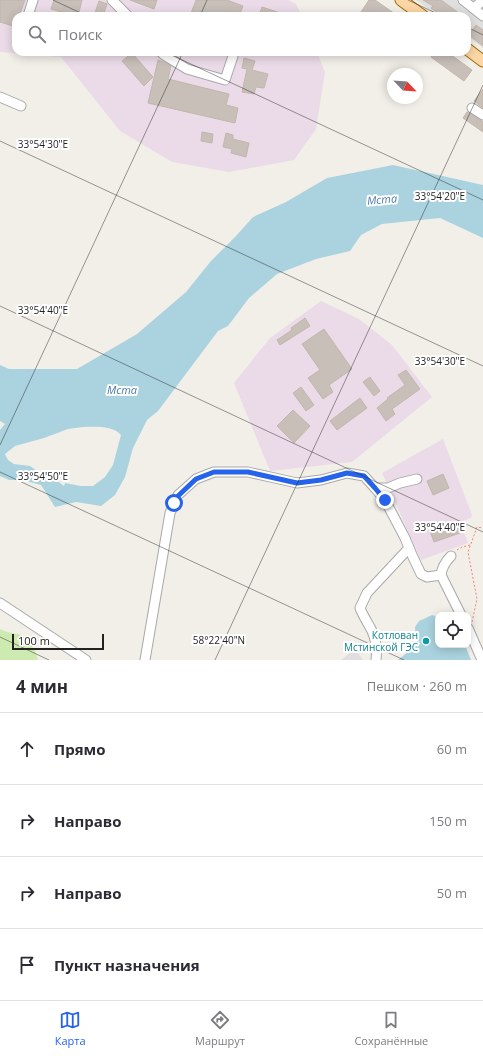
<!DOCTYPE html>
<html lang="ru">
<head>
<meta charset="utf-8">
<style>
  body { margin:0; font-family:"Open Sans",sans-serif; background:#f2f2f3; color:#2b2b33 }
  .controls { position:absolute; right:12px; bottom:12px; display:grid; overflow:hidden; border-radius:8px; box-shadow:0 2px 10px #0003 }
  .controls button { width:36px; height:36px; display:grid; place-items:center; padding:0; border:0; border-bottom:1px solid #e1e1e2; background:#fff; color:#2b2b33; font:20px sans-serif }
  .compass { position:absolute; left:387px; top:68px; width:36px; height:36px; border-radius:50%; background:#fff; box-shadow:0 2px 10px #0003; rotate:115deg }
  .scale { position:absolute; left:12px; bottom:10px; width:92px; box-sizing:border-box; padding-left:4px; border:2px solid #222; border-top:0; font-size:11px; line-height:14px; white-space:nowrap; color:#222; -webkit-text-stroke:3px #fff; paint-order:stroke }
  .stop { position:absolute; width:12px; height:12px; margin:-9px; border:3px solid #2563eb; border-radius:50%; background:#fff }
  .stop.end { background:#2563eb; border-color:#fff; box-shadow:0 1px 4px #0008 }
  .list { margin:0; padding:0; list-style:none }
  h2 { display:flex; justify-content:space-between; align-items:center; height:52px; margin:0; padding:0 16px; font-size:17px }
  h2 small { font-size:13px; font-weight:400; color:#7c7c81 }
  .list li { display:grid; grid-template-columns:26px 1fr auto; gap:12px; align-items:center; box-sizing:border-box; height:72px; padding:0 16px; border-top:1px solid #e1e1e2 }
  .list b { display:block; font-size:15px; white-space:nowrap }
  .list em { font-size:13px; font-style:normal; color:#7c7c81 }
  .icon { flex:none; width:22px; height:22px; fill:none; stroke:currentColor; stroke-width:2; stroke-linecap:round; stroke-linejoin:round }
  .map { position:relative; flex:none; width:483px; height:660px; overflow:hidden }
  .search { position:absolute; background:#fff; box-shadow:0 2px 10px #0003; left:12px; right:12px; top:12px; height:44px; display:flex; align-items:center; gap:10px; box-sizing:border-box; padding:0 14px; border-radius:12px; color:#7c7c81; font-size:15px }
  .sheet { height:340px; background:#fff }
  nav { display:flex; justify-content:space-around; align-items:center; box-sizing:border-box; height:56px; border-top:1px solid #e1e1e2; background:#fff; font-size:11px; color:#7c7c81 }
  nav a { display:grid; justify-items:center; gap:2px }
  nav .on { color:#2563eb }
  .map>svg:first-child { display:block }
  .residential { fill:#e0dfdf }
  .industrial { fill:#ebdbe8 }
  .grass { fill:#cdebb0 }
  .water { fill:#aad3df; fill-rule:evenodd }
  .building { fill:#c7bfb8; stroke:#c4b6ab }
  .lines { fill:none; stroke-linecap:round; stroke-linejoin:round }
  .minor-casing { stroke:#a9a9a9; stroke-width:11 }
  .major-casing { stroke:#a06b00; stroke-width:13 }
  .path { stroke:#fa8072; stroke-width:1; stroke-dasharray:2 2; stroke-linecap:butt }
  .minor { stroke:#fff; stroke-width:9 }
  .major { stroke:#fcd6a4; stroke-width:11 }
  .route { stroke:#2563eb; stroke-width:5 }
  .ticks { fill:none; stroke:#222; stroke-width:1; stroke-opacity:0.45 }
  .culture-dot { fill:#0f9aa8; stroke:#fff; stroke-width:1.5 }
  .labels { text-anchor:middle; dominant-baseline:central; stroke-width:4; stroke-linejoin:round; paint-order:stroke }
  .culture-label { font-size:10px; fill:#0d838f; stroke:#fff; text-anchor:end }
  .water-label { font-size:11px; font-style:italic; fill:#4a7aab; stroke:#fff }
  .ticks-label { font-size:10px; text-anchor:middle; fill:#222; stroke:#fff; stroke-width:4; stroke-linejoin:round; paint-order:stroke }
</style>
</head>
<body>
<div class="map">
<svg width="483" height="660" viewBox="0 0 483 660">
  <rect width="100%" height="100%" fill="#f2efe9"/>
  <g class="residential">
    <polygon points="416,0 483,0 483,48 467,36 467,16 439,16"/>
    <polygon points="355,649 363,660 341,660"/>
  </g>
  <g class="industrial">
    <polygon points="0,0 288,0 296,4 302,16 16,16 16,52 317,52 325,72 316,129 294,160 229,172 172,162 120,131 61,57 0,52"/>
    <polygon points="321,301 359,319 392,345 432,397 352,462 270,471 234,383 270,338"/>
    <polygon points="443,439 472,515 471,518 460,522 468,543 421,560 382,473"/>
  </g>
  <polygon class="grass" points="0,629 7,632 23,635 35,650 38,660 0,660"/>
  <g class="water">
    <path d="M393 165 483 185V238L440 218 382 224 361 235 350 251 316 259 277 274 249 298 228 326 218 331 158 411 147 420 133 448 125 477 115 495 101 506 76 502 55 507 41 485 22 480H9L0 476V430L5 424 0 421V365L9 369H77L137 334 186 292 211 261 236 236 253 217 286 202 327 178ZM83 427C95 427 112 425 121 435L113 465 105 477 93 486H81L65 483 64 486 56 480 40 473 30 466 14 464 8 460 5 454 15 446 44 438 68 429Z"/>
    <path d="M432 615 438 617V645H465L471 660H398C412 649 416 645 415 627L419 621Z"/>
  </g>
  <g class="building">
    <polygon points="0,0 25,0 19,16 16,16 16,27 0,22"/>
    <polygon points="54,0 82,0 78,16 75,16 51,9"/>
    <polygon points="130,0 157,0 154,9"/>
    <polygon points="196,0 227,0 243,6 239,16 190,16"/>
    <polygon points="369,0 375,0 398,16 367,16 361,12"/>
    <polygon points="423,0 441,0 463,16 442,16 431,8 433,6"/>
    <polygon points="99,1 107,4 103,16 94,16"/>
    <polygon points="262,7 286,15 286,16 259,16"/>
    <polygon points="476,25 483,30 483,46 469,35"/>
    <polygon points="434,52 447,52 472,70 464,81 431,57"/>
    <polygon points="132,53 153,77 144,86 122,61"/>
    <polygon points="244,58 255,61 252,70 268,74 264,88 256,87 254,94 242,92 247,69 242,68"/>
    <polygon points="158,60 163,62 171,66 168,79 229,94 226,105 238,108 235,123 148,103"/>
    <polygon points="483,89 483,108 474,101"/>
    <polygon points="467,112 483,122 483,132 463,118"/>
    <polygon points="202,132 213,134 212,143 201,141"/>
    <polygon points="226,133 233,135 233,139 249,143 246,157 231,153 232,149 223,147"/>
    <polygon points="305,318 310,326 280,345 277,340 292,330 291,328"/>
    <polygon points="324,329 352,369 329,385 333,392 323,399 308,378 320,370 302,344"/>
    <polygon points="406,370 420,389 392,409 395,414 386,421 377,408 388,399 387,398 405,385 398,375"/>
    <polygon points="370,377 380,391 374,396 363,382"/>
    <polygon points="301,387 314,405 306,411 293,393"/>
    <polygon points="360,398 367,408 337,430 330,421"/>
    <polygon points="293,410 310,426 294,443 277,426"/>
    <polygon points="443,474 449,488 433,495 427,481"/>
    <polygon points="457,522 460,533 434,542 430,531"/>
  </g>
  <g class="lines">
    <defs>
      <g id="minor">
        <polyline points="112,0 128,16"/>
        <polyline points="463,0 483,16"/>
        <polyline points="473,8 483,1"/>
        <polyline points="28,16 33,0"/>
        <polyline points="161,52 164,55 187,69 225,80 233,56"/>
        <polyline points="0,97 21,106"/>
        <polyline points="472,108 483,115"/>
        <polyline points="375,488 388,488 400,483 417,479"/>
        <polyline points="441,575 461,615"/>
        <path d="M441 575C442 567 445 562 451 556"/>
        <polyline points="0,603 86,660"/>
        <polyline points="468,628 482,660"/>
        <polyline points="145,660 170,513 178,495 196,479 214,472 248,472 297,483 321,480 347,473 364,476 375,488 385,500 405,538 412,555 421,574 427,577 441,575"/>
        <path d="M376 660C377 651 376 640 372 631 368 623 363 616 360 608L367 593 409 548"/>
      </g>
      <g id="major">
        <polyline points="401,0 423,16"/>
        <polyline points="467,49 483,61"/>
      </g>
    </defs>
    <use href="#minor" class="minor-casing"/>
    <use href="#major" class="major-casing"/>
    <g class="path">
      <polyline points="457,550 462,547 470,545"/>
      <polyline points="472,622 477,599 468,552 477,527 483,528"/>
    </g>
    <use href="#minor" class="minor"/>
    <use href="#major" class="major"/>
  </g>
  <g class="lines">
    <polyline class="route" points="174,503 178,496 196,479 214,472 248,472 297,483 321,480 347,473 364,476 375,488 385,500"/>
  </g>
  <path class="ticks" d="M53 0 87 16M408 0 442 16M200 16 207 0M467 27 483 35M165 52 483 200M0 141 483 366M0 306 483 532M0 445 183 52M0 472 404 660M0 637 49 660M215 660 483 85"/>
  <circle class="culture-dot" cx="426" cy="641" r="4"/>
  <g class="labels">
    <g class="culture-label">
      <text x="418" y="635">Котлован<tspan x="418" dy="12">Мстинской ГЭС</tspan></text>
    </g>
    <g class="water-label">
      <text transform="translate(382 199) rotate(-5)">Мста</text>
      <text x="122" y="389">Мста</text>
    </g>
  </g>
  <g class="ticks-label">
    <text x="43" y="148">33°54'30"E</text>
    <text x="440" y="200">33°54'20"E</text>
    <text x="43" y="314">33°54'40"E</text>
    <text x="440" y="365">33°54'30"E</text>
    <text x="43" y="480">33°54'50"E</text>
    <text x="440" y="531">33°54'40"E</text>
    <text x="219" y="644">58°22'40"N</text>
  </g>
</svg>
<div class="controls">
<button><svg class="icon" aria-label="locate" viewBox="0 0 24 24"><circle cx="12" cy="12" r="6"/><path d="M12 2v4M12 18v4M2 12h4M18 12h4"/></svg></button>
</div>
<svg class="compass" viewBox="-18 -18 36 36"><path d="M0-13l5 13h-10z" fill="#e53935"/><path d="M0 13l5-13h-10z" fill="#7c7c81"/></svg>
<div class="scale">100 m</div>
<div class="stop" style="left:174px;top:503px"></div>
<div class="stop end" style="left:385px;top:500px"></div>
<div class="search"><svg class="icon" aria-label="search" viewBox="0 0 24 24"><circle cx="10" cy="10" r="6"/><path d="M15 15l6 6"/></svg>Поиск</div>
</div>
<section class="sheet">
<h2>4 мин<small>Пешком · 260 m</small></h2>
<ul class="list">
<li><svg class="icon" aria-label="ahead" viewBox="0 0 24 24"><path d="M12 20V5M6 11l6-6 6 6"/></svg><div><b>Прямо</b></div><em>60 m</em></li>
<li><svg class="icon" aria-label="right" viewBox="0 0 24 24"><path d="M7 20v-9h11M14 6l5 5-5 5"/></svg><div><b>Направо</b></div><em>150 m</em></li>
<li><svg class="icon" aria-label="right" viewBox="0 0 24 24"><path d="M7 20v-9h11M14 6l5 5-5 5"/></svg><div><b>Направо</b></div><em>50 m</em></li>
<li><svg class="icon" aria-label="arrive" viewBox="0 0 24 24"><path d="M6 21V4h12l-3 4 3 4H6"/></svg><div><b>Пункт назначения</b></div></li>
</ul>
</section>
<nav>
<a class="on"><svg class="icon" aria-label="map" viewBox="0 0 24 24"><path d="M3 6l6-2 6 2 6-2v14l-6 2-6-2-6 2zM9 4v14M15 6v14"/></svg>Карта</a>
<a><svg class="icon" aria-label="directions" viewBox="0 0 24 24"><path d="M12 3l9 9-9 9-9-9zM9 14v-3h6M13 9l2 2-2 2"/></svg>Маршрут</a>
<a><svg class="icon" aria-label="saved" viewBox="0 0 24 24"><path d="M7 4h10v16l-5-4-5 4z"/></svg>Сохранённые</a>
</nav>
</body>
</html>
